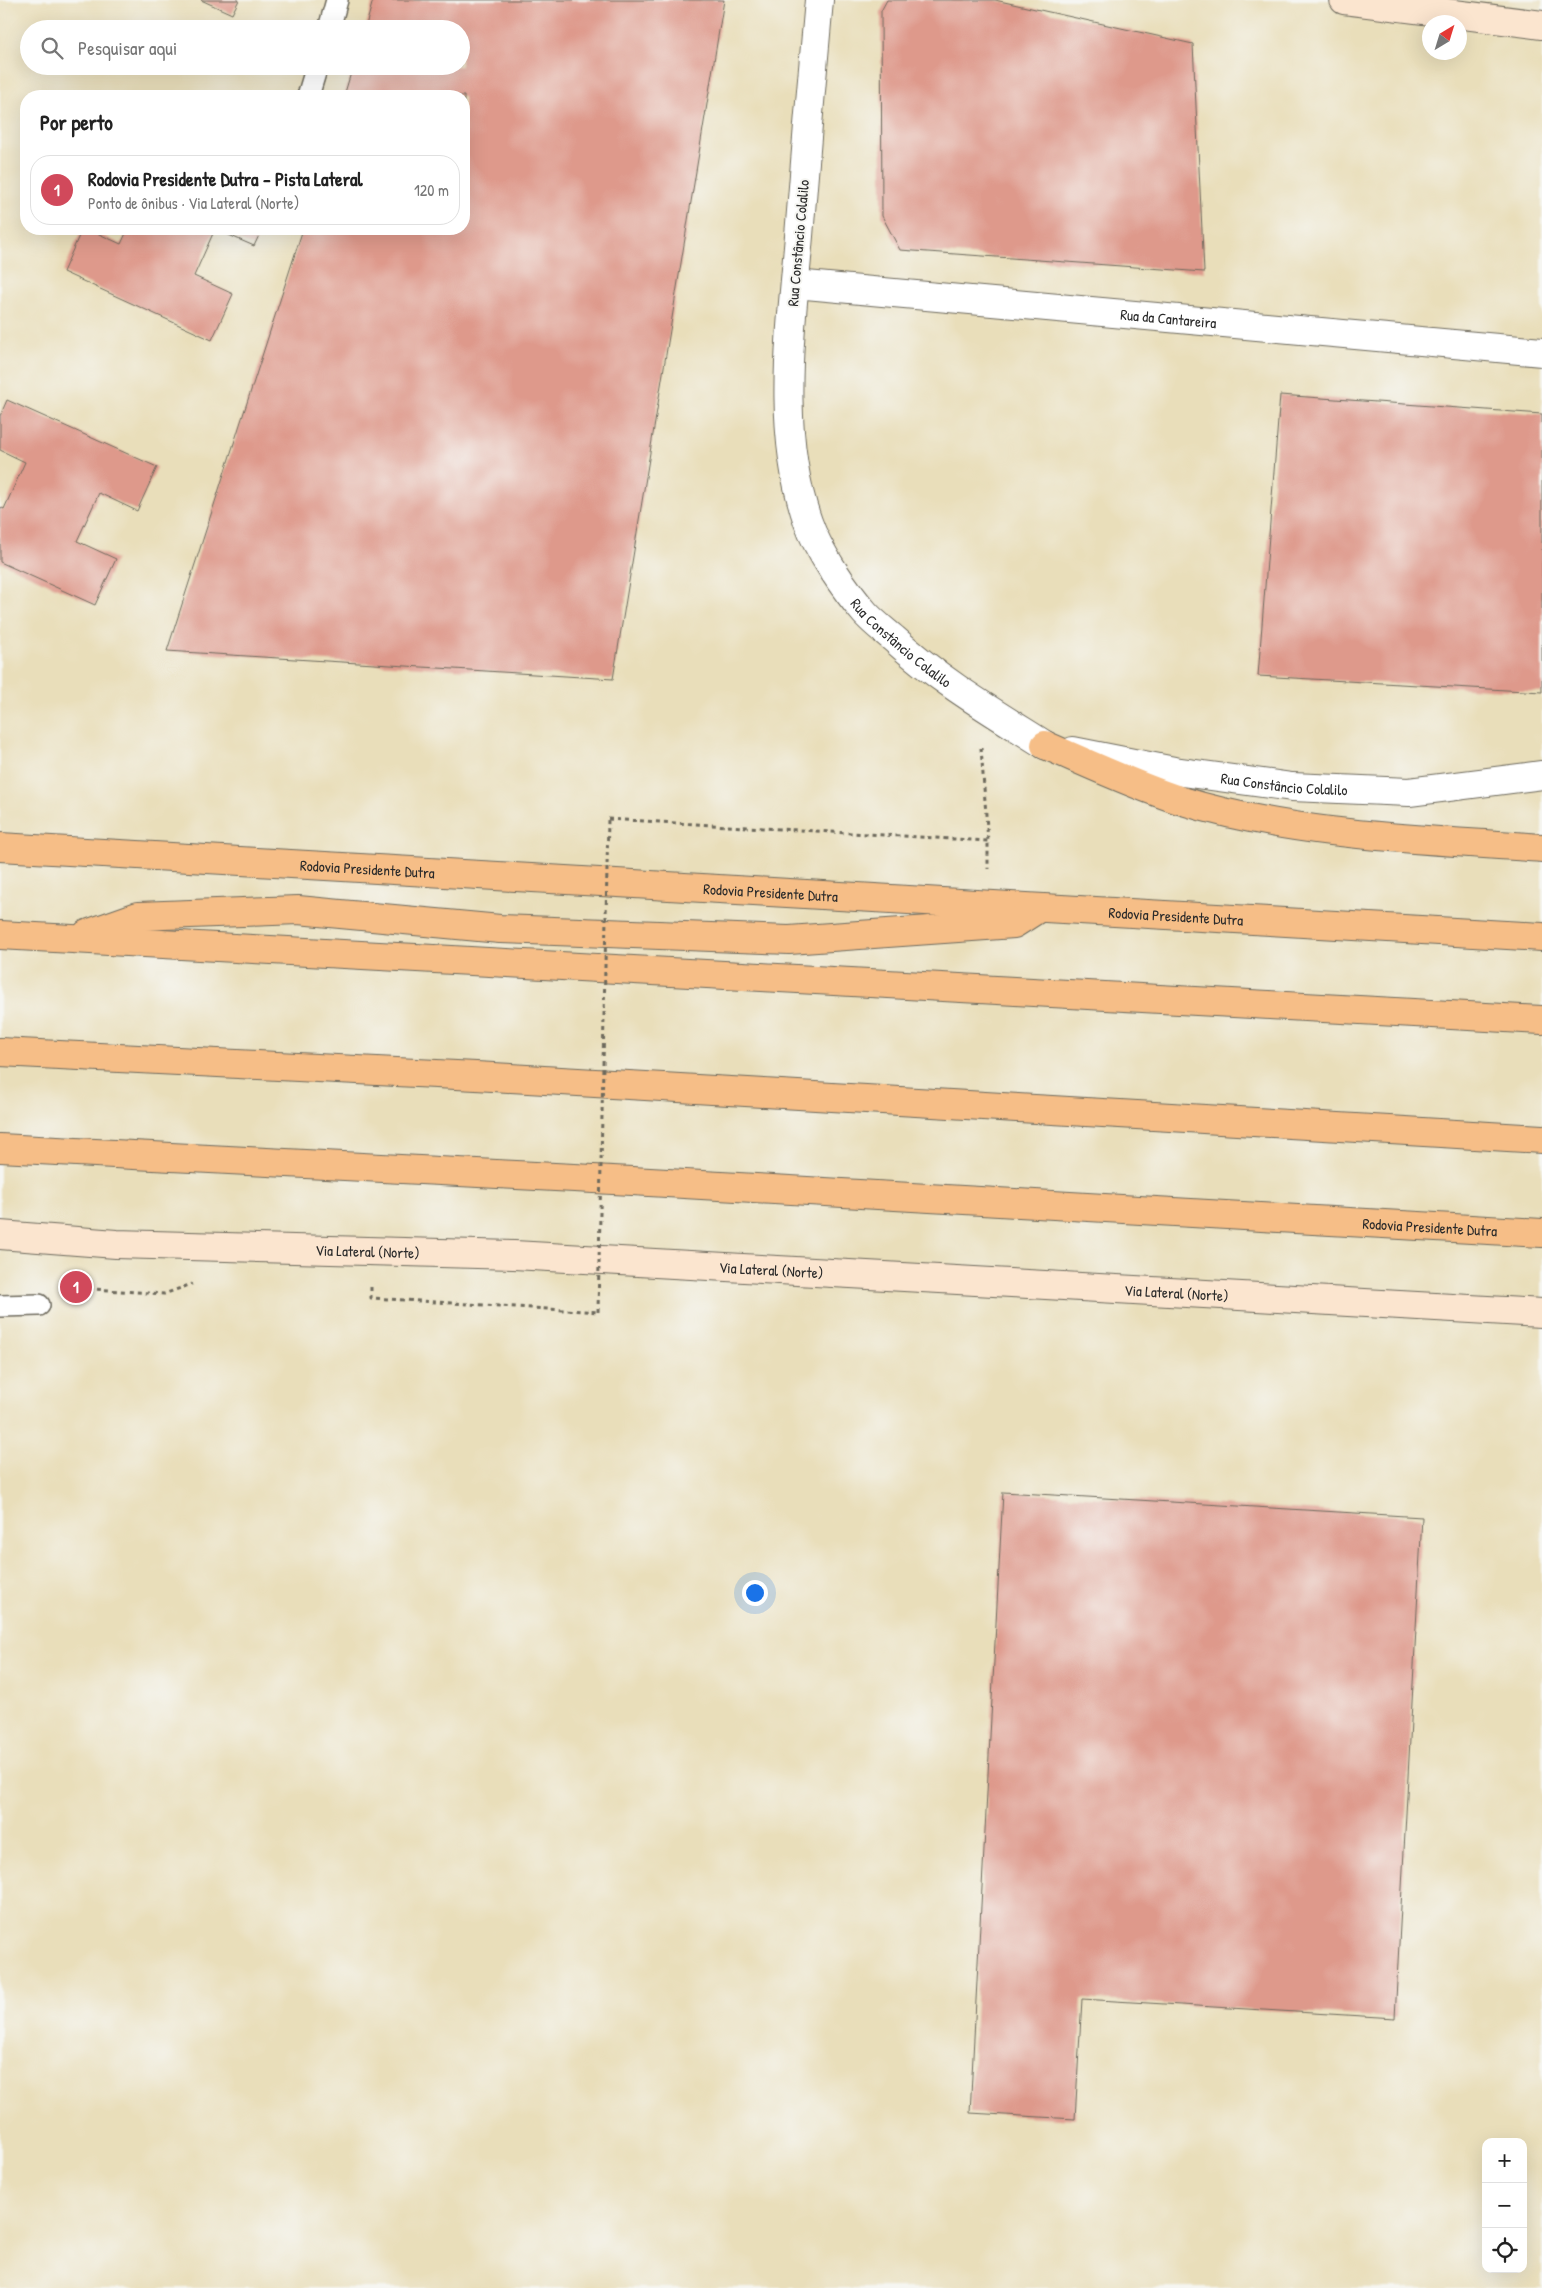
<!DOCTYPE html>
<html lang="pt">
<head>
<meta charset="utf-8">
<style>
  body { margin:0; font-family:"Patrick Hand",sans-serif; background:#f2f2f2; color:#222 }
  .controls { position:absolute; right:15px; bottom:15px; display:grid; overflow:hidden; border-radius:10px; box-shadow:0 5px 20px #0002 }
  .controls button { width:45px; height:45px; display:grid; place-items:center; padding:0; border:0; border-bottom:1px solid #e0e0e0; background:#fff; color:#222; font:25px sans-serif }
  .compass { position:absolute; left:1422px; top:15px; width:45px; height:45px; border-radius:50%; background:#fff; box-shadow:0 5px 20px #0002; rotate:38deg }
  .you { position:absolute; left:754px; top:1592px; width:18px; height:18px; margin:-12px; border:4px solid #fff; border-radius:50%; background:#1a73e8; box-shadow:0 0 0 8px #1a73e833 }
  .badge { display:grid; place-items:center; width:32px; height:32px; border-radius:50%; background:#d1495b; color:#fff; font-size:16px; font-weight:700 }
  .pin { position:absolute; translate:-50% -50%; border:2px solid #fff; box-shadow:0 1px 5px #0006 }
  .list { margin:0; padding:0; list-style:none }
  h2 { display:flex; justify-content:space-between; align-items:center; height:65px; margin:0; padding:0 20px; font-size:21px }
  h2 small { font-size:16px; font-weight:400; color:#767676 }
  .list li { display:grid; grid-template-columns:32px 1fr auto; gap:15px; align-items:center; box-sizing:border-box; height:70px; margin:0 10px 10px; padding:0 10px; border:1px solid #e0e0e0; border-radius:20px }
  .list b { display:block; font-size:19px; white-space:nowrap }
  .list p { margin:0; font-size:16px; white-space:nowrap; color:#767676 }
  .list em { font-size:16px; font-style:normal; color:#767676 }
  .icon { flex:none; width:28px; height:28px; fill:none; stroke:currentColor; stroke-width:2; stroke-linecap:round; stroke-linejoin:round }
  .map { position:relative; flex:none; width:1542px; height:2288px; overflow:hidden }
  .search { position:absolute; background:#fff; box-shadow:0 5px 20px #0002; left:20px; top:20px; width:450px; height:55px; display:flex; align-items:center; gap:12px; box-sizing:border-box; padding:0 18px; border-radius:28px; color:#767676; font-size:19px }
  .panel { position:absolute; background:#fff; box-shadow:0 5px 20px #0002; left:20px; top:90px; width:450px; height:145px; border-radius:20px }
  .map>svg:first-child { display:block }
  .building { fill:#de998b }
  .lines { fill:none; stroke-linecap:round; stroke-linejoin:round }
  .service-casing { stroke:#6e6a5d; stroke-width:24 }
  .minor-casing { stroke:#6e6a5d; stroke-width:30 }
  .tertiary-casing { stroke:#6e6a5d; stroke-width:30 }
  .secondary-casing { stroke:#6e6a5d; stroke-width:30 }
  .motorway-casing { stroke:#6e6a5d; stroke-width:30 }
  .path { stroke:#6e6a5d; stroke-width:3; stroke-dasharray:4 4; stroke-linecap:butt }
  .service { stroke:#fff; stroke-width:21 }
  .minor { stroke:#fff; stroke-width:28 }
  .tertiary { stroke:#fff; stroke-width:28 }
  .secondary { stroke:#fbe5cf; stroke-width:28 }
  .motorway { stroke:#f6be87; stroke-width:28 }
  .path-bridge { stroke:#6e6a5d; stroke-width:3; stroke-dasharray:4 4; stroke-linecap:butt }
  .labels { text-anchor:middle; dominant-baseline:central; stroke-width:4; stroke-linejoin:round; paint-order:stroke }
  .street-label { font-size:15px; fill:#2b2b2b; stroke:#f6f6f2 }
</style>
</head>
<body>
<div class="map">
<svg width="1542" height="2288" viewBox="0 0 1542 2288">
  <rect width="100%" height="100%" fill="#f6f6f2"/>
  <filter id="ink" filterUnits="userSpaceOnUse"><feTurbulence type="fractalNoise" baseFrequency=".02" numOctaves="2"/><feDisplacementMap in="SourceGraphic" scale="10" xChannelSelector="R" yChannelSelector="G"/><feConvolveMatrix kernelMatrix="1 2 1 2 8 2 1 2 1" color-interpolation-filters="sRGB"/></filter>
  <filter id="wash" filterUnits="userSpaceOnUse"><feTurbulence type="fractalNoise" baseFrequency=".0096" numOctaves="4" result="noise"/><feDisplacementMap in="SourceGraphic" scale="20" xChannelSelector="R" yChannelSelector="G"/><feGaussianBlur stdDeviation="1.12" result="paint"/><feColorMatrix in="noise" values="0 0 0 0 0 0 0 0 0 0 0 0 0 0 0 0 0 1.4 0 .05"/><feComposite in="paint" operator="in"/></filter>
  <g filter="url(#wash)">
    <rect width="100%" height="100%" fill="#e9deba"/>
    <g id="blocks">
      <g class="building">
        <polygon points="201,0 239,0 232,14"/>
        <polygon points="373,0 724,0 613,679 167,651 303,229 464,229 464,96 344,96 353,66 461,66 461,29 365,29"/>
        <polygon points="887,0 995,0 1193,44 1204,272 900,250 882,216 881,11"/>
        <polygon points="82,229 88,229 121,244 128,229 215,229 194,276 233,294 212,340 63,272"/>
        <polygon points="215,229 262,229 254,246"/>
        <polygon points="1280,395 1542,414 1542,692 1258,676"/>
        <polygon points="7,400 157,467 137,511 99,493 77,541 116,559 95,605 0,562 0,507 4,509 25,462 0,450 0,416"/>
        <polygon points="1003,1492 1422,1517 1395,2018 1082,1999 1075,2119 970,2113"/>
      </g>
    </g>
  </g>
  <g filter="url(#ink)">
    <use href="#blocks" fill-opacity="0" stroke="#6e6a5d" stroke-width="1"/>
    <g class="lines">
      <defs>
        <g id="service">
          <polyline points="329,29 337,0"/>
          <polyline points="308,96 317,66"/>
          <polyline points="0,1306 39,1305"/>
        </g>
        <g id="minor">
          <path id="s1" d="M795 284 1542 352"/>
          <path id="s2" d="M1073 751 1174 771 1292 787 1409 792 1542 775"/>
        </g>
        <g id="tertiary">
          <path id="s3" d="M819 0C812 79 805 157 799 236 791 330 776 431 808 522 818 551 845 590 865 613 874 623 885 631 894 639 940 681 993 712 1045 745"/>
        </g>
        <g id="secondary">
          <polyline points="1344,0 1542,25"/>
          <path id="s4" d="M0 1235 116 1244 514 1255 1542 1313"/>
        </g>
        <g id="motorway">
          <path d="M1045 745C1089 764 1133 785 1179 800 1295 836 1421 839 1542 848"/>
          <path id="s5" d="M0 847 1542 937"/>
          <polyline points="87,934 138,916 298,910 500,929 789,940 1014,924 1039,908"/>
          <polyline points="0,935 1542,1020"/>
          <polyline points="0,1052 476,1076 1542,1139"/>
          <path id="s6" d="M0 1148 632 1181 1542 1233"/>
        </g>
      </defs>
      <use href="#service" class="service-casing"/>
      <use href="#minor" class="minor-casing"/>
      <use href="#tertiary" class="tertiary-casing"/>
      <use href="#secondary" class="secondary-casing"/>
      <use href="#motorway" class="motorway-casing"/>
      <g class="path">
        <polyline points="981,748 988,841 988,869"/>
        <polyline points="608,819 988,841"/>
        <polyline points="65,1287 164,1294 192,1284"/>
        <polyline points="371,1287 371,1298 598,1312"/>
      </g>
      <use href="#service" class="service"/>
      <use href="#minor" class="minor"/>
      <use href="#tertiary" class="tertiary"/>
      <use href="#secondary" class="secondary"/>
      <use href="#motorway" class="motorway"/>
      <polyline class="path-bridge" points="598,1312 608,819"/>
    </g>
  </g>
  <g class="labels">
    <g class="street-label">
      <text transform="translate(798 243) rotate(-85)">Rua Constâncio Colalilo</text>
      <text stroke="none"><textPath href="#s1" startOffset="375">Rua da Cantareira</textPath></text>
      <text stroke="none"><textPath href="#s3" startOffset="680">Rua Constâncio Colalilo</textPath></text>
      <text stroke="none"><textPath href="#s2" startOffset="214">Rua Constâncio Colalilo</textPath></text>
      <text stroke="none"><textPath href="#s5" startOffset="368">Rodovia Presidente Dutra</textPath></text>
      <text stroke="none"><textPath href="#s5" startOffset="772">Rodovia Presidente Dutra</textPath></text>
      <text stroke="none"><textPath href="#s5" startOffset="1178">Rodovia Presidente Dutra</textPath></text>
      <text stroke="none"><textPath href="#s6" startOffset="1432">Rodovia Presidente Dutra</textPath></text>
      <text stroke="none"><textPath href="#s4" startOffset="368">Via Lateral (Norte)</textPath></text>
      <text stroke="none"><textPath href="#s4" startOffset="772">Via Lateral (Norte)</textPath></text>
      <text stroke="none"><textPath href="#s4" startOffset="1178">Via Lateral (Norte)</textPath></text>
    </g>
  </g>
</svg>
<div class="controls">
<button>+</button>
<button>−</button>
<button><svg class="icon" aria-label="locate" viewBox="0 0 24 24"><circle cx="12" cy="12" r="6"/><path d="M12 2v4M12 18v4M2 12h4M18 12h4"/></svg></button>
</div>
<svg class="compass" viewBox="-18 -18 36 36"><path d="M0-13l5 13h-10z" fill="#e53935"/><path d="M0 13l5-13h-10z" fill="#767676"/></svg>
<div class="you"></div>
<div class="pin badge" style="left:76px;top:1287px">1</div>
<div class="search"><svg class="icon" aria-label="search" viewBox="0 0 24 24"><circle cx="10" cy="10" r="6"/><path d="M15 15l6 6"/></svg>Pesquisar aqui</div>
<section class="panel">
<h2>Por perto<small></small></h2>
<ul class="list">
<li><span class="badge">1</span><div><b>Rodovia Presidente Dutra - Pista Lateral</b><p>Ponto de ônibus · Via Lateral (Norte)</p></div><em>120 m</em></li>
</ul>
</section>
</div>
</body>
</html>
